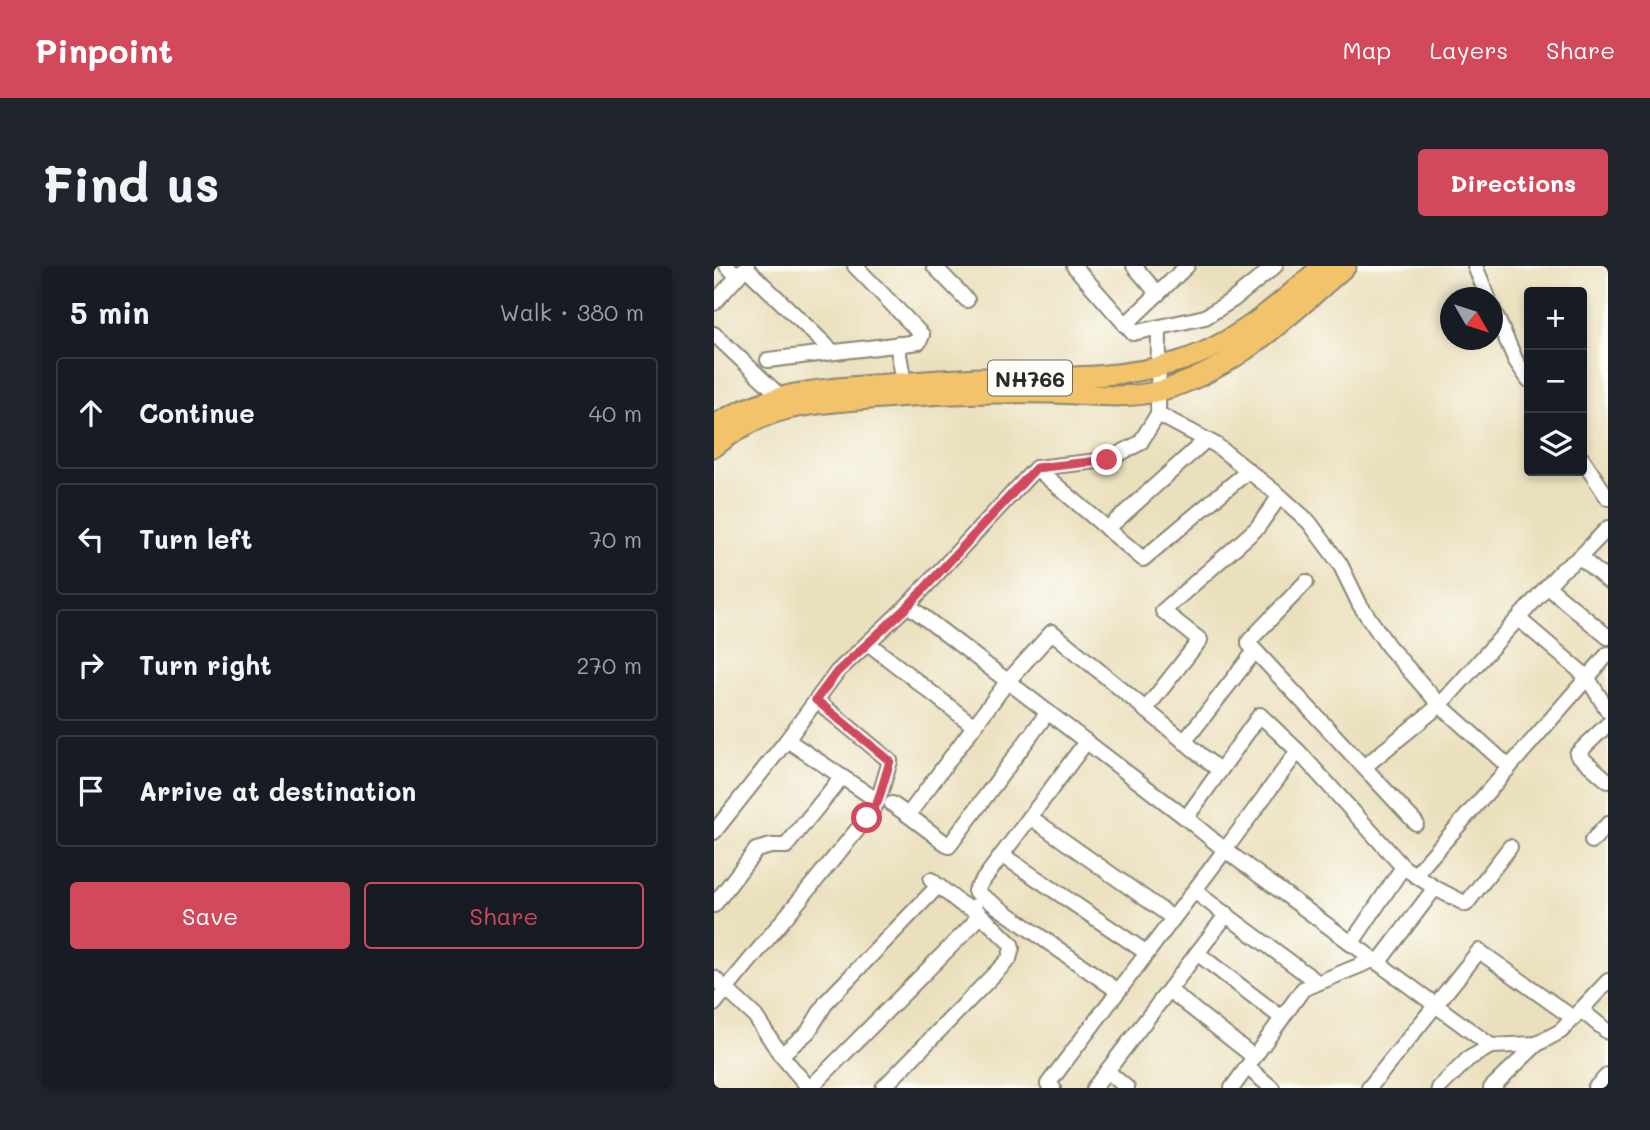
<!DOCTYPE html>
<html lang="en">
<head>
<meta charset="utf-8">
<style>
  body { margin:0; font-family:Mali,sans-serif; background:#20242c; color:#f1f3f6 }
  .controls { position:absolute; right:21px; top:21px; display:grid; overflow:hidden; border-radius:7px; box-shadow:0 4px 10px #0003 }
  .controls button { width:63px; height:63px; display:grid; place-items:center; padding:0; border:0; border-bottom:2px solid #363941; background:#171b24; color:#f1f3f6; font:35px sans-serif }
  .compass { position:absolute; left:726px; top:21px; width:63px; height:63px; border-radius:50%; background:#171b24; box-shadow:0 4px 10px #0003; rotate:129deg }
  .stop { position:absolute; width:21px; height:21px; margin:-16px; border:5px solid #d1495b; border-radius:50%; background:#fff }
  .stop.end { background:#d1495b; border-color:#fff; box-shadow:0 2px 7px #0008 }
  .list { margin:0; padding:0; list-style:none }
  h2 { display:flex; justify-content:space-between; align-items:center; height:91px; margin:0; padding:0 28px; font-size:30px }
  h2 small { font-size:23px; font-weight:400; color:#9ea1a6 }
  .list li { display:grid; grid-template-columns:46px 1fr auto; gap:21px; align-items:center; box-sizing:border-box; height:112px; margin:0 14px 14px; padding:0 14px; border:2px solid #363941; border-radius:7px }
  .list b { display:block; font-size:26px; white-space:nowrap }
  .list em { font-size:23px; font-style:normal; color:#9ea1a6 }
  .actions { display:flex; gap:14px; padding:21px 28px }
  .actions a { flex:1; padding:16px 0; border:2px solid #d1495b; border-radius:7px; text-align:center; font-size:24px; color:#d1495b }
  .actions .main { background:#d1495b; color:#fff }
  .icon { flex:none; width:38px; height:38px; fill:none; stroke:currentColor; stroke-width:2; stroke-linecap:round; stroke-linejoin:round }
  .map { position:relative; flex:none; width:894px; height:822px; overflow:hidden; border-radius:7px }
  header { display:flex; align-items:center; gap:42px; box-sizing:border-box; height:98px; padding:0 35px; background:#d1495b; color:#fff }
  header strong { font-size:33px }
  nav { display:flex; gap:38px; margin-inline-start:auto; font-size:24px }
  .intro { display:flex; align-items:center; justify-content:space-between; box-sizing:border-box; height:168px; padding:0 42px }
  h1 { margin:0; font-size:49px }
  .button { padding:18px 32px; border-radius:7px; background:#d1495b; color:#fff; font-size:24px; font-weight:700 }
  main { display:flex; gap:42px; padding:0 42px }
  aside { flex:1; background:#171b24; border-radius:7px; box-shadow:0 4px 10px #0003 }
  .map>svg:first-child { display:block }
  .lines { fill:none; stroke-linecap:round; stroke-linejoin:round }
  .minor-casing { stroke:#8b8674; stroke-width:18 }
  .highway-casing { stroke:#8b8674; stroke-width:23 }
  .minor { stroke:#fff; stroke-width:14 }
  .highway { stroke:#f2c36a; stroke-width:19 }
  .route { stroke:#d1495b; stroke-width:9 }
  .labels { text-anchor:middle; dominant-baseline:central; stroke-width:5; stroke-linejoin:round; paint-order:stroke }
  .shield { fill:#fdfcf7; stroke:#6a6a68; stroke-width:2 }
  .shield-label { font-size:21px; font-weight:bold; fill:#2b2b2b }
</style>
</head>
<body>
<header>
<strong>Pinpoint</strong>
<nav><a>Map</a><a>Layers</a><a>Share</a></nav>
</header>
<div class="intro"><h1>Find us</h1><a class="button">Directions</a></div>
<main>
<aside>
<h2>5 min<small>Walk · 380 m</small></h2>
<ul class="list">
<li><svg class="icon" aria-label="ahead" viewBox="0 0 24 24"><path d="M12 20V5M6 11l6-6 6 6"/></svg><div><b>Continue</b></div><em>40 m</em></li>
<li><svg class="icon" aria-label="left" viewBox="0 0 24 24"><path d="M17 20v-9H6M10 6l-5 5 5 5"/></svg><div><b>Turn left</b></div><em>70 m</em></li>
<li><svg class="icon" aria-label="right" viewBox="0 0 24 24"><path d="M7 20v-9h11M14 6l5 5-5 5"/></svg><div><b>Turn right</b></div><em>270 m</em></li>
<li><svg class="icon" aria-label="arrive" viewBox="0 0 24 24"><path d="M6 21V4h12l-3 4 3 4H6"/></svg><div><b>Arrive at destination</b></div></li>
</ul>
<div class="actions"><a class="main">Save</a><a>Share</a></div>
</aside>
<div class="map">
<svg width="894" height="822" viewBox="0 0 894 822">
  <rect width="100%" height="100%" fill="#fdfcf7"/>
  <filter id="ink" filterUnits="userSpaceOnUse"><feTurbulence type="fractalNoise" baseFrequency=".0143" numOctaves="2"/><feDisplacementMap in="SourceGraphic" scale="14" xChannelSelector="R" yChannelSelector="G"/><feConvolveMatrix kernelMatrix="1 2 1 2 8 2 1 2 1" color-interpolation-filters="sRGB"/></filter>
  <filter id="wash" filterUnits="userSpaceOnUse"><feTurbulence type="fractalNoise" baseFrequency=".00686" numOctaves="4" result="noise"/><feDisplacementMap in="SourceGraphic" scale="28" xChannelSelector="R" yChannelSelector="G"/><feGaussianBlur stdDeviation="1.57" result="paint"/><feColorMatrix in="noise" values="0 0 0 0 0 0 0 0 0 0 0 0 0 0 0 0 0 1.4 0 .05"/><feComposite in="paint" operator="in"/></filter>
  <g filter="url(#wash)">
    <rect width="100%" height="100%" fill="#ebe0be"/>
  </g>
  <g filter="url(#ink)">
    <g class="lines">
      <defs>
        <g id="minor">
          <polyline points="13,0 24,10"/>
          <polyline points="220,0 253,34"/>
          <polyline points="360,0 419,67 491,51 520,33 561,0"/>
          <polyline points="420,0 444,28"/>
          <polyline points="761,0 774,32"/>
          <polyline points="32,2 118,85"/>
          <polyline points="0,37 33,0"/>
          <polyline points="778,41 802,95 815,114"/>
          <polyline points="411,59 473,0"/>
          <polyline points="0,68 66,130"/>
          <polyline points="183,78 190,116"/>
          <polyline points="54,94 205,76 208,69 141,0"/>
          <polyline points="868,193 894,232"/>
          <polyline points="322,202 429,293 534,205"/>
          <polyline points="566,230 595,256 626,298 646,339 674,380 726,439 795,501"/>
          <polyline points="393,263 492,174"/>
          <polyline points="866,291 894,315"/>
          <polyline points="592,316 535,375 535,378 702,557"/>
          <polyline points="834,321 894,371"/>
          <polyline points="194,339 472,552"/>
          <polyline points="805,353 873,411 894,445"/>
          <polyline points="154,377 260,460"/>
          <polyline points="431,444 486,374 449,345 543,262 566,230 502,179 444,148"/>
          <polyline points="334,446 235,580 194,549 293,416 338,366 506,505"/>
          <polyline points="894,458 863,488 894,515"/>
          <polyline points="73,474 164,535"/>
          <polyline points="372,476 261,625 404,725"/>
          <polyline points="470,476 541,385"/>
          <polyline points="584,485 511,584 472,552 546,449 584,485 689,601 721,622 664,697"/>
          <polyline points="650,501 726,439 847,305 866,291 894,262"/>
          <polyline points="178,538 194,549"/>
          <polyline points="316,551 459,652"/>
          <polyline points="0,566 73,474 123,406 194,339 322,202 393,194 426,177 444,148 445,62"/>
          <polyline points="878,575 894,558"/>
          <polyline points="288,589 433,687"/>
          <polyline points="701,609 894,388"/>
          <polyline points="721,622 752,638 796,581"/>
          <polyline points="480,625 603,716"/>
          <polyline points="0,639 42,584 57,580 72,580 127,512"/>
          <polyline points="637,678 689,601"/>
          <polyline points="483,687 568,752"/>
          <polyline points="0,712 41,750 67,789 95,822"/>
          <polyline points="455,724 540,791"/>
          <polyline points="0,738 153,552 164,535 176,495 102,434"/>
          <polyline points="867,744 894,766"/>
          <polyline points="67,789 94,766 113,735 224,620"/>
          <polyline points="533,801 558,822"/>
          <polyline points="393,805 413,822"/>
          <polyline points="96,822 259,658 262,652 261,640"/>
          <polyline points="169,822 295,693 298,682 297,678 263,645 247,638 217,614"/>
          <polyline points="339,822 334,818 511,584 777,780"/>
          <polyline points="380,822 513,648"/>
          <polyline points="518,822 589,723 659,694"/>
          <polyline points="655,822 765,685 859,752"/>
          <polyline points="725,822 754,793 777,780 823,778 847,765 894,715"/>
          <polyline points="777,822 823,778"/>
          <polyline points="881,822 894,809"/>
        </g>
        <g id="highway">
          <path d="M0 159C48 130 92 124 147 120 187 117 228 113 268 112 333 111 401 115 463 96 520 79 565 39 608 0"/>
          <path d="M0 181C21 164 44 151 70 144 93 138 119 136 143 134 208 128 274 126 339 127 372 128 412 134 445 125 521 105 574 50 632 0"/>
        </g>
      </defs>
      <use href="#minor" class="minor-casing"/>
      <use href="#highway" class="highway-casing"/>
      <use href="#minor" class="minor"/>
      <use href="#highway" class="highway"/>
    </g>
  </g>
  <g class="lines" filter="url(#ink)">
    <polyline class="route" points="153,552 164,535 176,495 102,434 123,406 194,340 322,202 393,194"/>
  </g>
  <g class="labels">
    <rect class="shield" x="274" y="94.5" width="84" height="35" rx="5"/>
    <g class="shield-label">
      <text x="316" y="112">NH766</text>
    </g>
  </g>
</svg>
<div class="controls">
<button>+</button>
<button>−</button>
<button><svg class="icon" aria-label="layers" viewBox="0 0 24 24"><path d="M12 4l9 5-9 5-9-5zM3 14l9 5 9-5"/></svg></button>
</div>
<svg class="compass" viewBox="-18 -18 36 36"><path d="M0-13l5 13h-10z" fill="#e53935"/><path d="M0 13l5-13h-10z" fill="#9ea1a6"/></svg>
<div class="stop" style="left:153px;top:552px"></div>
<div class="stop end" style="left:393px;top:194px"></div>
</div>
</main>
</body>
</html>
